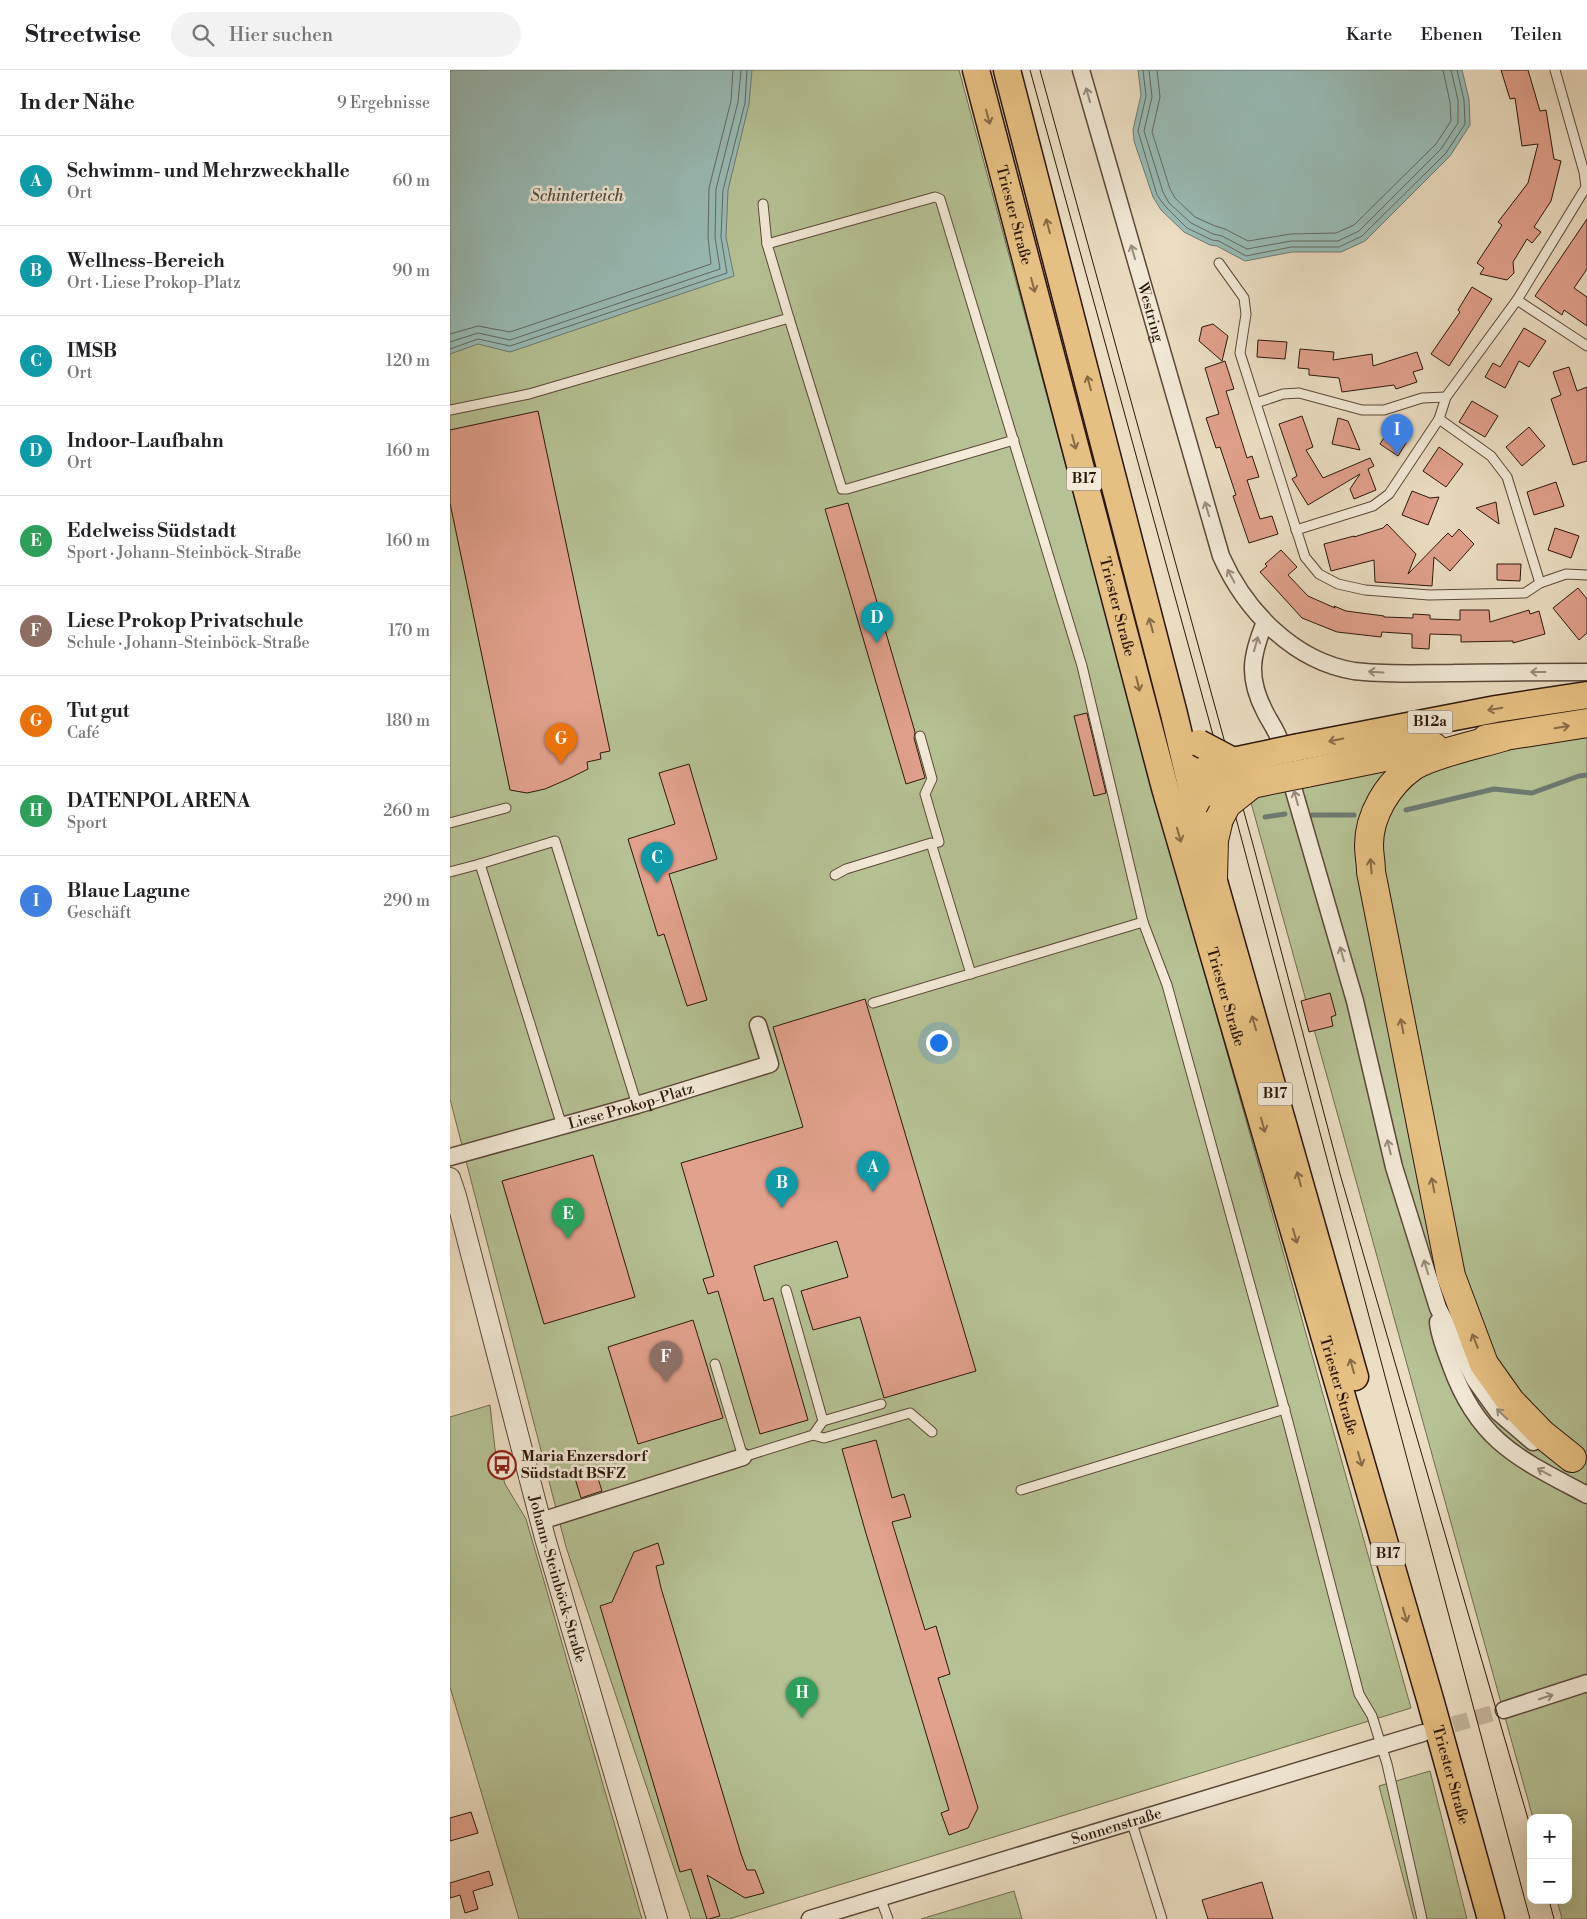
<!DOCTYPE html>
<html lang="de">
<head>
<meta charset="utf-8">
<style>
  body { margin:0; font-family:"Libre Bodoni",serif; background:#f2f2f2; color:#202124 }
  .controls { position:absolute; right:15px; bottom:15px; display:grid; overflow:hidden; border-radius:10px; box-shadow:0 5px 20px #0002 }
  .controls button { width:45px; height:45px; display:grid; place-items:center; padding:0; border:0; border-bottom:1px solid #e0e0e0; background:#fff; color:#202124; font:25px sans-serif }
  .you { position:absolute; left:488px; top:972px; width:18px; height:18px; margin:-12px; border:4px solid #fff; border-radius:50%; background:#1a73e8; box-shadow:0 0 0 8px #1a73e833 }
  .badge { display:grid; place-items:center; width:32px; height:32px; border-radius:50%; background:#db2777; color:#fff; font-size:16px; font-weight:700 }
  .pin { position:absolute; translate:-50% -41px; filter:drop-shadow(0 1px 2px #0008) }
  .pin::after { content:''; position:absolute; top:26px; width:18px; height:15px; background:inherit; clip-path:polygon(0 0,100% 0,50% 100%) }
  .list { margin:0; padding:0; list-style:none }
  h2 { display:flex; justify-content:space-between; align-items:center; height:65px; margin:0; padding:0 20px; font-size:21px }
  h2 small { font-size:16px; font-weight:400; color:#757577 }
  .list li { display:grid; grid-template-columns:32px 1fr auto; gap:15px; align-items:center; box-sizing:border-box; height:90px; padding:0 20px; border-top:1px solid #e0e0e0 }
  .list b { display:block; font-size:19px; white-space:nowrap }
  .list p { margin:0; font-size:16px; white-space:nowrap; color:#757577 }
  .list em { font-size:16px; font-style:normal; color:#757577 }
  .icon { flex:none; width:28px; height:28px; fill:none; stroke:currentColor; stroke-width:2; stroke-linecap:round; stroke-linejoin:round }
  .map { position:relative; flex:none; width:1137px; height:1849px; overflow:hidden }
  header { display:flex; align-items:center; gap:30px; box-sizing:border-box; height:70px; padding:0 25px; background:#fff; border-bottom:1px solid #e0e0e0 }
  header strong { font-size:24px }
  nav { display:flex; gap:28px; margin-inline-start:auto; font-size:18px }
  .search { width:350px; height:45px; background:#f2f2f2; display:flex; align-items:center; gap:12px; box-sizing:border-box; padding:0 18px; border-radius:28px; color:#757577; font-size:19px }
  main { display:flex }
  aside { flex:1; background:#fff }
  .map>svg:first-child { display:block }
  .green { fill:#b6c295; stroke:#716c50 }
  .water { fill:#99bcb7; stroke:#6d7a72 }
  .lines { fill:none; stroke-linecap:round; stroke-linejoin:round }
  .shore { stroke:#626961; stroke-width:1 }
  .stream { stroke:#6d7a72; stroke-width:5 }
  .building { fill:#e2a18d; stroke:#2c160b }
  .minor-tunnel { stroke:#c6b69e; stroke-width:16; stroke-dasharray:16 8; stroke-linecap:butt }
  .service-casing { stroke:#5c4839; stroke-width:11 }
  .minor-casing { stroke:#5c4839; stroke-width:19 }
  .tertiary-casing { stroke:#5c4839; stroke-width:22 }
  .primary-casing { stroke:#2c160b; stroke-width:29 }
  .motorway-casing { stroke:#2c160b; stroke-width:30 }
  .service { stroke:#f3ead8; stroke-width:9 }
  .minor { stroke:#f3ead8; stroke-width:16 }
  .tertiary { stroke:#f3ead8; stroke-width:20 }
  .primary { stroke:#e6bf82; stroke-width:26 }
  .motorway { stroke:#e6bf82; stroke-width:28 }
  .tram { stroke:#2c160b; stroke-width:1 }
  .primary-bridge-casing { stroke:#2c160b; stroke-width:29; stroke-linecap:butt }
  .motorway-bridge-casing { stroke:#2c160b; stroke-width:30; stroke-linecap:butt }
  .primary-bridge { stroke:#e6bf82; stroke-width:26 }
  .motorway-bridge { stroke:#e6bf82; stroke-width:28 }
  .oneway { stroke:#998b7c }
  .oneway2 { stroke:#896a46 }
  .labels { text-anchor:middle; dominant-baseline:central; stroke-width:5; stroke-linejoin:round; paint-order:stroke }
  .shield { fill:#f3ead8; stroke:#685648; stroke-width:1 }
  .shield-label { font-size:14px; font-weight:bold; fill:#2c160b }
  .street-label { font-size:15px; fill:#2c160b; stroke:#f3ead8 }
  .poi-label { font-size:15px; font-weight:bold; fill:#2c160b; stroke:#f3ead8; text-anchor:start }
  .water-label { font-size:16px; font-style:italic; fill:#525047; stroke:#f3ead8 }
</style>
</head>
<body>
<header>
<strong>Streetwise</strong>
<div class="search"><svg class="icon" aria-label="search" viewBox="0 0 24 24"><circle cx="10" cy="10" r="6"/><path d="M15 15l6 6"/></svg>Hier suchen</div>
<nav><a>Karte</a><a>Ebenen</a><a>Teilen</a></nav>
</header>
<main>
<aside>
<h2>In der Nähe<small>9 Ergebnisse</small></h2>
<ul class="list">
<li><span class="badge" style="background:#0f9aa8">A</span><div><b>Schwimm- und Mehrzweckhalle</b><p>Ort</p></div><em>60 m</em></li>
<li><span class="badge" style="background:#0f9aa8">B</span><div><b>Wellness-Bereich</b><p>Ort · Liese Prokop-Platz</p></div><em>90 m</em></li>
<li><span class="badge" style="background:#0f9aa8">C</span><div><b>IMSB</b><p>Ort</p></div><em>120 m</em></li>
<li><span class="badge" style="background:#0f9aa8">D</span><div><b>Indoor-Laufbahn</b><p>Ort</p></div><em>160 m</em></li>
<li><span class="badge" style="background:#2e9e5b">E</span><div><b>Edelweiss Südstadt</b><p>Sport · Johann-Steinböck-Straße</p></div><em>160 m</em></li>
<li><span class="badge" style="background:#8d6e63">F</span><div><b>Liese Prokop Privatschule</b><p>Schule · Johann-Steinböck-Straße</p></div><em>170 m</em></li>
<li><span class="badge" style="background:#e8710a">G</span><div><b>Tut gut</b><p>Café</p></div><em>180 m</em></li>
<li><span class="badge" style="background:#2e9e5b">H</span><div><b>DATENPOL ARENA</b><p>Sport</p></div><em>260 m</em></li>
<li><span class="badge" style="background:#3f7fe0">I</span><div><b>Blaue Lagune</b><p>Geschäft</p></div><em>290 m</em></li>
</ul>
</aside>
<div class="map">
<svg width="1137" height="1849" viewBox="0 0 1137 1849">
  <rect width="100%" height="100%" fill="#ecdec3"/>
  <filter id="stains"><feTurbulence type="fractalNoise" baseFrequency=".004" numOctaves="4"/><feColorMatrix values="0 0 0 0 .2 0 0 0 0 .09 0 0 0 0 .02 0 0 0 .5 -.17"/></filter>
  <radialGradient id="worn" r=".72"><stop offset=".6" stop-color="#630" stop-opacity="0"/><stop offset="1" stop-color="#630" stop-opacity=".3"/></radialGradient>
  <g class="green">
    <polygon points="0,0 509,0 702,715 961,1638 279,1849 241,1849 116,1477 0,1029"/>
    <polygon points="1137,665 1137,1849 1112,1849 1107,1830 1118,1830 1118,1748 1083,1748 800,729 812,724 944,696"/>
    <polygon points="40,1335 45,1379 55,1414 76,1449 192,1849 69,1849 0,1617 0,1347"/>
    <polygon points="980,1701 1017,1849 964,1849 929,1716"/>
    <polygon points="564,1821 572,1849 471,1849"/>
  </g>
  <g class="water">
    <polygon points="0,0 302,0 299,34 278,120 276,167 284,206 60,282 28,274 0,284"/>
    <polygon points="688,0 1012,0 1019,29 1020,55 1000,86 915,171 891,182 842,182 795,191 767,176 760,175 734,162 711,140 703,127 684,71 683,60 691,25"/>
  </g>
  <g class="lines">
    <g class="shore">
      <polyline points="693,0 696,26 688,61 707,125 715,136 737,158 762,170 769,171 796,186 841,177 889,177 912,166 996,83 1015,54 1014,30 1007,0"/>
      <polyline points="699,0 702,27 694,61 713,122 719,133 741,153 763,164 772,166 797,179 841,171 888,171 909,161 991,79 1008,53 1008,30 1001,0"/>
      <polyline points="707,0 710,27 702,62 720,119 725,128 745,147 765,156 775,159 798,171 841,164 886,163 904,155 986,74 1001,51 1000,32 993,0"/>
      <polyline points="0,264 28,256 60,262 261,194 258,167 259,118 281,31 283,0"/>
      <polyline points="0,272 28,263 60,270 270,199 265,167 266,119 288,32 291,0"/>
      <polyline points="0,279 28,269 60,276 277,203 271,167 273,120 295,33 297,0"/>
    </g>
    <g class="stream">
      <polyline points="956,740 1044,719 1082,723 1129,706 1137,705"/>
      <polyline points="862,745 904,745"/>
      <polyline points="815,747 835,744"/>
    </g>
  </g>
  <g class="building">
    <polygon points="1051,0 1078,0 1090,41 1096,40 1104,89 1111,91 1101,131 1084,157 1091,162 1082,173 1077,169 1063,192 1064,203 1057,210 1030,204 1034,198 1027,193 1052,155 1048,152 1078,113 1088,74 1072,76 1065,28 1060,29"/>
    <polygon points="1137,149 1137,199 1124,218 1137,227 1137,256 1114,240 1112,245 1085,226"/>
    <polygon points="1022,217 1042,229 999,296 981,284 1010,242 1008,240"/>
    <polygon points="763,254 778,266 772,291 749,271 752,257"/>
    <polygon points="1074,258 1096,271 1079,297 1069,291 1055,318 1035,307 1043,293 1050,297"/>
    <polygon points="808,270 837,272 835,289 807,287"/>
    <polygon points="850,279 884,282 883,290 922,284 923,296 967,282 973,299 963,302 967,312 946,319 944,315 892,322 889,308 859,305 859,299 848,298"/>
    <polygon points="775,291 784,319 776,321 797,388 802,386 809,407 797,410 810,449 822,446 828,464 799,473 783,426 786,425 770,377 766,378 756,348 769,344 755,298"/>
    <polygon points="1119,297 1127,321 1137,317 1137,391 1123,395 1101,329 1111,325 1103,302"/>
    <polygon points="1022,331 1048,346 1035,367 1009,352"/>
    <polygon points="88,341 160,681 150,683 151,689 137,692 138,699 118,709 95,719 77,723 60,720 0,433 0,360"/>
    <polygon points="852,346 863,377 856,380 873,408 920,388 924,396 918,399 926,420 904,429 900,419 910,404 858,435 842,409 847,406 829,354"/>
    <polygon points="888,348 898,351 910,380 882,374"/>
    <polygon points="942,355 960,367 948,386 930,374"/>
    <polygon points="1079,357 1095,376 1072,396 1056,377"/>
    <polygon points="989,377 1013,394 996,417 973,401"/>
    <polygon points="1106,412 1114,436 1084,445 1077,422"/>
    <polygon points="962,421 980,428 989,427 978,455 952,445"/>
    <polygon points="1046,432 1049,454 1026,438"/>
    <polygon points="398,433 465,662 464,668 475,708 456,714 375,439"/>
    <polygon points="937,454 966,484 958,504 998,463 1002,467 1009,459 1024,474 1000,501 984,487 982,516 925,512 924,490 881,501 874,474 904,466 904,467 933,458"/>
    <polygon points="1105,458 1129,466 1121,488 1098,480"/>
    <polygon points="831,480 847,497 838,505 858,526 885,538 884,536 896,541 934,546 934,547 963,548 963,544 980,545 980,549 1010,550 1010,540 1039,540 1040,552 1079,540 1080,544 1089,541 1095,564 1063,573 1063,571 1011,572 1011,565 980,564 979,579 962,578 962,564 932,562 931,567 887,562 852,548 810,502 817,496 815,494"/>
    <polygon points="1047,494 1071,494 1070,511 1047,510"/>
    <polygon points="1128,518 1137,529 1137,563 1129,570 1103,538"/>
    <polygon points="637,643 656,723 644,726 624,646"/>
    <polygon points="239,694 267,789 219,804 257,930 237,936 214,864 208,866 178,769 225,754 209,703"/>
    <polygon points="880,923 886,945 881,947 883,956 859,962 851,931"/>
    <polygon points="415,929 526,1301 434,1328 410,1247 363,1260 351,1221 398,1207 387,1171 304,1196 314,1231 323,1228 358,1350 310,1364 268,1221 258,1224 253,1209 264,1206 231,1093 353,1057 323,957"/>
    <polygon points="143,1085 185,1227 94,1254 52,1111"/>
    <polygon points="243,1250 273,1348 188,1374 158,1277"/>
    <polygon points="426,1370 442,1428 454,1424 461,1447 442,1452 475,1560 486,1556 500,1604 488,1608 528,1738 518,1758 499,1765 491,1743 499,1740 415,1460 392,1379"/>
    <polygon points="145,1399 152,1421 131,1428 124,1405"/>
    <polygon points="208,1473 214,1494 206,1496 211,1518 291,1784 297,1800 305,1800 314,1823 295,1828 257,1805 270,1846 259,1849 257,1849 241,1799 230,1802 150,1536 162,1532 184,1482"/>
    <polygon points="21,1742 28,1763 0,1771 0,1748"/>
    <polygon points="39,1801 43,1815 23,1821 28,1839 15,1843 10,1825 0,1828 0,1813"/>
    <polygon points="812,1812 823,1849 758,1849 752,1830"/>
  </g>
  <g class="lines">
    <polyline class="minor-tunnel" points="980,1661 1054,1640"/>
    <defs>
      <g id="service">
        <polyline points="1105,0 1134,102 1136,117 1067,230 1137,276"/>
        <polyline points="313,134 317,174"/>
        <polyline points="769,193 794,228 796,244 790,283 855,487 869,504 888,514 915,520 979,525 1075,523 1090,513 1116,504 1137,505"/>
        <polyline points="339,248 392,419 397,419 564,370"/>
        <polyline points="806,333 833,324 849,323 912,340 934,340 972,328 996,327"/>
        <polyline points="0,340 79,324 339,248 317,174 485,127 490,129 632,596 693,852 423,933"/>
        <polyline points="989,349 1041,386 1057,407 1090,513"/>
        <polyline points="846,460 923,436 939,424 989,349 996,327 1067,230"/>
        <polyline points="470,666 482,709 475,724 489,772 481,774"/>
        <polyline points="0,753 56,738"/>
        <polyline points="30,794 105,771 187,1035"/>
        <polyline points="0,802 30,794 112,1056"/>
        <polyline points="385,805 396,799 481,773 521,904"/>
        <polyline points="693,852 717,915 838,1352 909,1624 922,1646 937,1694 972,1849"/>
        <polyline points="336,1220 373,1351"/>
        <polyline points="265,1294 293,1387 363,1365 373,1351 431,1334"/>
        <polyline points="363,1365 374,1368 460,1343 482,1362"/>
        <polyline points="571,1420 835,1339"/>
        <polyline points="681,1750 712,1849"/>
        <polyline points="430,1827 438,1849"/>
      </g>
      <g id="minor">
        <path id="s1" d="M631 0 771 486C795 540 843 591 904 601 936 605 971 603 1003 603 1048 602 1092 602 1137 602"/>
        <path d="M815 552C801 586 797 607 815 642 819 650 824 657 828 666L905 931 944 1097 988 1238 1025 1310 1048 1342 1083 1372"/>
        <path id="s2" d="M0 1087 187 1035 320 994 308 955"/>
        <path d="M988 1252C989 1266 996 1282 1001 1296 1029 1373 1070 1389 1137 1425"/>
        <polyline points="91,1451 293,1387"/>
        <polyline points="1054,1640 1137,1613"/>
        <path id="s3" d="M360 1849 973 1663"/>
      </g>
      <g id="tertiary">
        <path id="s4" d="M0 1108 6 1126 95 1468 207 1849"/>
      </g>
      <g id="primary">
        <path id="s5" d="M526 0 715 718 980 1629 1041 1849"/>
        <polyline points="557,0 724,644 763,808 905,1307"/>
        <polyline points="849,677 1046,639 1137,625"/>
      </g>
      <g id="motorway">
        <path d="M1053 667C1030 674 981 684 962 697 938 714 919 745 919 775 919 784 921 793 921 802L1001 1206 1034 1294 1061 1332 1092 1364 1122 1388"/>
        <polyline points="1036,669 1137,653"/>
        <polyline points="856,703 984,677"/>
        <polyline points="743,726 762,722"/>
        <polyline points="763,808 764,770 769,749"/>
      </g>
    </defs>
    <use href="#service" class="service-casing"/>
    <use href="#minor" class="minor-casing"/>
    <use href="#tertiary" class="tertiary-casing"/>
    <use href="#primary" class="primary-casing"/>
    <use href="#motorway" class="motorway-casing"/>
    <use href="#service" class="service"/>
    <use href="#minor" class="minor"/>
    <use href="#tertiary" class="tertiary"/>
    <use href="#primary" class="primary"/>
    <use href="#motorway" class="motorway"/>
    <g class="tram">
      <polyline points="580,0 787,752 1080,1849"/>
      <polyline points="590,0 805,782 890,1104 1081,1759"/>
      <polyline points="1099,1830 1104,1849"/>
    </g>
    <defs>
      <g id="primary-bridge">
        <polyline points="749,673 783,691"/>
        <polyline points="756,699 783,691 849,677"/>
      </g>
      <g id="motorway-bridge">
        <polyline points="762,722 856,703"/>
        <polyline points="769,749 777,734 802,714"/>
      </g>
    </defs>
    <use href="#primary-bridge" class="primary-bridge-casing"/>
    <use href="#motorway-bridge" class="motorway-bridge-casing"/>
    <use href="#primary-bridge" class="primary-bridge"/>
    <use href="#motorway-bridge" class="motorway-bridge"/>
  </g>
  <defs><path id="oneway-shaft" d="M-6 0H5M1.5-3L5.5 0L1.5 3" fill="none" stroke-width="1.6" stroke-linecap="round" stroke-linejoin="round" transform="scale(1.25)"/></defs>
  <g class="oneway">
    <use href="#oneway-shaft" transform="translate(638 25) rotate(-106)"/>
    <use href="#oneway-shaft" transform="translate(683 182) rotate(-106)"/>
    <use href="#oneway-shaft" transform="translate(757 439) rotate(-106)"/>
    <use href="#oneway-shaft" transform="translate(781 506) rotate(-118)"/>
    <use href="#oneway-shaft" transform="translate(806 574) rotate(-74)"/>
    <use href="#oneway-shaft" transform="translate(926 602) rotate(-177)"/>
    <use href="#oneway-shaft" transform="translate(1088 602) rotate(180)"/>
    <use href="#oneway-shaft" transform="translate(846 728) rotate(-106)"/>
    <use href="#oneway-shaft" transform="translate(892 884) rotate(-106)"/>
    <use href="#oneway-shaft" transform="translate(939 1077) rotate(-104)"/>
    <use href="#oneway-shaft" transform="translate(976 1197) rotate(-107)"/>
    <use href="#oneway-shaft" transform="translate(1052 1344) rotate(-136)"/>
    <use href="#oneway-shaft" transform="translate(1094 1402) rotate(-152)"/>
    <use href="#oneway-shaft" transform="translate(1096 1627) rotate(-18)"/>
  </g>
  <g class="oneway2">
    <use href="#oneway-shaft" transform="translate(538 47) rotate(75)"/>
    <use href="#oneway-shaft" transform="translate(598 156) rotate(-105)"/>
    <use href="#oneway-shaft" transform="translate(583 215) rotate(75)"/>
    <use href="#oneway-shaft" transform="translate(639 313) rotate(-105)"/>
    <use href="#oneway-shaft" transform="translate(624 372) rotate(75)"/>
    <use href="#oneway-shaft" transform="translate(701 555) rotate(-105)"/>
    <use href="#oneway-shaft" transform="translate(688 614) rotate(76)"/>
    <use href="#oneway-shaft" transform="translate(1045 639) rotate(170)"/>
    <use href="#oneway-shaft" transform="translate(1112 657) rotate(-9)"/>
    <use href="#oneway-shaft" transform="translate(886 670) rotate(169)"/>
    <use href="#oneway-shaft" transform="translate(729 765) rotate(74)"/>
    <use href="#oneway-shaft" transform="translate(921 796) rotate(-95)"/>
    <use href="#oneway-shaft" transform="translate(804 953) rotate(-106)"/>
    <use href="#oneway-shaft" transform="translate(952 956) rotate(-101)"/>
    <use href="#oneway-shaft" transform="translate(813 1055) rotate(74)"/>
    <use href="#oneway-shaft" transform="translate(849 1109) rotate(-106)"/>
    <use href="#oneway-shaft" transform="translate(983 1115) rotate(-101)"/>
    <use href="#oneway-shaft" transform="translate(845 1166) rotate(74)"/>
    <use href="#oneway-shaft" transform="translate(1025 1271) rotate(-112)"/>
    <use href="#oneway-shaft" transform="translate(902 1296) rotate(-106)"/>
    <use href="#oneway-shaft" transform="translate(910 1389) rotate(74)"/>
    <use href="#oneway-shaft" transform="translate(955 1545) rotate(74)"/>
  </g>
  <defs>
    <symbol id="bus-ring" viewBox="-11 -11 22 22"><circle r="9.5" fill="#f3ead8" stroke="#8f2418" stroke-width="1.5"/><path d="M-5-6H5V4H4V6H2V4H-2V6H-4V4H-5ZM-3.5-4V0h7V-4ZM-3.5 1.2v1.5H-2V1.2ZM2 1.2v1.5H3.5V1.2Z" fill="#8f2418"/></symbol>
  </defs>
  <g fill-rule="evenodd">
    <use href="#bus-ring" x="36" y="1379" width="32" height="32"/>
  </g>
  <g class="labels">
    <g class="shield">
      <rect x="616.5" y="397.5" width="35" height="23" rx="4"/>
      <rect x="957.5" y="640.5" width="45" height="23" rx="4"/>
      <rect x="807.5" y="1012.5" width="35" height="23" rx="4"/>
      <rect x="920.5" y="1472.5" width="35" height="23" rx="4"/>
    </g>
    <g class="shield-label">
      <text x="634" y="409">B17</text>
      <text x="980" y="652">B12a</text>
      <text x="825" y="1024">B17</text>
      <text x="938" y="1484">B17</text>
    </g>
    <g class="street-label">
      <text stroke="none"><textPath href="#s5" startOffset="150">Triester Straße</textPath></text>
      <text stroke="none"><textPath href="#s1" startOffset="252">Westring</textPath></text>
      <text stroke="none"><textPath href="#s5" startOffset="555">Triester Straße</textPath></text>
      <text stroke="none"><textPath href="#s5" startOffset="960">Triester Straße</textPath></text>
      <text stroke="none"><textPath href="#s2" startOffset="188">Liese Prokop-Platz</textPath></text>
      <text stroke="none"><textPath href="#s5" startOffset="1365">Triester Straße</textPath></text>
      <text stroke="none"><textPath href="#s4" startOffset="415">Johann-Steinböck-Straße</textPath></text>
      <text stroke="none"><textPath href="#s5" startOffset="1770">Triester Straße</textPath></text>
      <text stroke="none"><textPath href="#s3" startOffset="320">Sonnenstraße</textPath></text>
    </g>
    <g class="poi-label">
      <text x="71" y="1386">Maria Enzersdorf<tspan x="71" dy="17">Südstadt BSFZ</tspan></text>
    </g>
    <g class="water-label">
      <text x="127" y="126">Schinterteich</text>
    </g>
  </g>
  <rect width="100%" height="100%" filter="url(#stains)"/>
  <rect width="100%" height="100%" fill="url(#worn)"/>
</svg>
<div class="controls">
<button>+</button>
<button>−</button>
</div>
<div class="you"></div>
<div class="pin badge" style="left:423px;top:1122px;background:#0f9aa8">A</div>
<div class="pin badge" style="left:332px;top:1138px;background:#0f9aa8">B</div>
<div class="pin badge" style="left:207px;top:813px;background:#0f9aa8">C</div>
<div class="pin badge" style="left:427px;top:573px;background:#0f9aa8">D</div>
<div class="pin badge" style="left:118px;top:1169px;background:#2e9e5b">E</div>
<div class="pin badge" style="left:216px;top:1312px;background:#8d6e63">F</div>
<div class="pin badge" style="left:111px;top:694px;background:#e8710a">G</div>
<div class="pin badge" style="left:352px;top:1648px;background:#2e9e5b">H</div>
<div class="pin badge" style="left:947px;top:385px;background:#3f7fe0">I</div>
</div>
</main>
</body>
</html>
